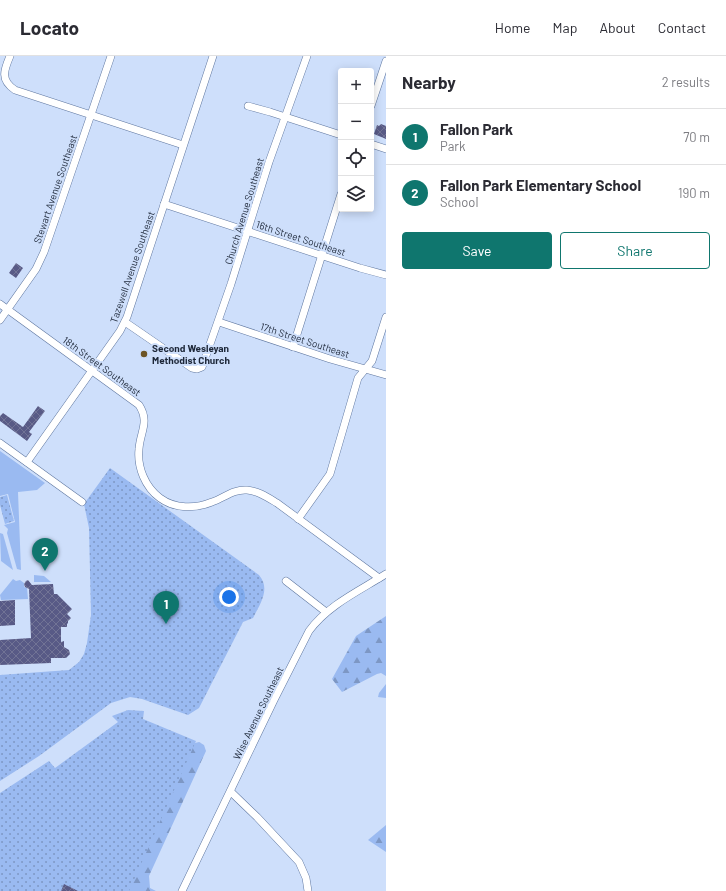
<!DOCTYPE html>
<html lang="en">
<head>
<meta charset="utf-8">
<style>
  body { margin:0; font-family:Barlow,sans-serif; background:#f7f7f7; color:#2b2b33 }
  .controls { position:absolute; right:12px; top:12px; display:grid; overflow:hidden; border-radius:4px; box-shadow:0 2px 10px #0003 }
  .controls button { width:36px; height:36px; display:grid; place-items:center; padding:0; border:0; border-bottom:1px solid #e1e1e2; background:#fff; color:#2b2b33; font:20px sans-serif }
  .you { position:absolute; left:229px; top:541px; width:14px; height:14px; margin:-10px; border:3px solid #fff; border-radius:50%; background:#1a73e8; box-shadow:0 0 0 6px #1a73e833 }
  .badge { display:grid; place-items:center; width:26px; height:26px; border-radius:50%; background:#0f766e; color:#fff; font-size:13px; font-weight:700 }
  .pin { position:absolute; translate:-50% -33px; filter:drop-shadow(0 1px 2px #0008) }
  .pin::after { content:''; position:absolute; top:21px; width:14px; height:12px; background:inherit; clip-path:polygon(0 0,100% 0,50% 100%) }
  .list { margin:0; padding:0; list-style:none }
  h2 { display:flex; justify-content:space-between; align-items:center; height:52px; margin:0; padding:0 16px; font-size:17px }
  h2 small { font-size:13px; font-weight:400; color:#7c7c81 }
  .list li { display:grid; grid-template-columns:26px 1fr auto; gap:12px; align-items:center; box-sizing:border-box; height:56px; padding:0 16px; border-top:1px solid #e1e1e2 }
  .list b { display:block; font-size:15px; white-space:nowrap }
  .list p { margin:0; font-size:13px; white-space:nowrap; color:#7c7c81 }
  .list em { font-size:13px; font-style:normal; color:#7c7c81 }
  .actions { display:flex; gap:8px; padding:12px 16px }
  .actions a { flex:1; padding:9px 0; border:1px solid #0f766e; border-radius:4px; text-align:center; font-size:14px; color:#0f766e }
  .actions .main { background:#0f766e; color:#fff }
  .icon { flex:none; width:22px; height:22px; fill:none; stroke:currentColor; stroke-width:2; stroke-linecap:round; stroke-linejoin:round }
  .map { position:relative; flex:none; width:386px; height:835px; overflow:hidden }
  header { display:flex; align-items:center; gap:24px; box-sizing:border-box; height:56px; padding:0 20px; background:#fff; border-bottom:1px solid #e1e1e2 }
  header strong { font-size:19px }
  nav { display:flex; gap:22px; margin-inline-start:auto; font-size:14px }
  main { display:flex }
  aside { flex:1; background:#fff }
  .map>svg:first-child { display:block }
  .grass { fill:#9abaf1 }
  .forest { fill:url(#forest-firs) }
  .park { fill:url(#park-dots) }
  .building { fill:url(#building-cross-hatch) }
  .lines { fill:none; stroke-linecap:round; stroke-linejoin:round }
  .minor-casing { stroke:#5f77a0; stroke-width:8 }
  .minor { stroke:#fff; stroke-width:7 }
  .poi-dot { fill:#6d5425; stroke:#cedffb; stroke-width:1.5 }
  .labels { text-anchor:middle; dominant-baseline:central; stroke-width:4; stroke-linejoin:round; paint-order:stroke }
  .street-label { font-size:10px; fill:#1d2738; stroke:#cedffb }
  .poi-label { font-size:10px; font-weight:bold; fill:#1d2738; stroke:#cedffb; text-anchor:start }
</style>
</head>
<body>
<header>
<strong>Locato</strong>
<nav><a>Home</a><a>Map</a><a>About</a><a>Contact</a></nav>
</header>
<main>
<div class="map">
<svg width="386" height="835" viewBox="0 0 386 835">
  <defs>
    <pattern id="forest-firs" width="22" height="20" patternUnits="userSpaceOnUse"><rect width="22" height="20" fill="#9abaf1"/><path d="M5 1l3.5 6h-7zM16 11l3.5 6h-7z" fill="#7d97c4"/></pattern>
    <pattern id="park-dots" width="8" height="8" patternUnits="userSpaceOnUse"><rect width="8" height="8" fill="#9abaf1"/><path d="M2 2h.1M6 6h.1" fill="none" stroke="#7d97c4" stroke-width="1.8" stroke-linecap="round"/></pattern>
    <pattern id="building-cross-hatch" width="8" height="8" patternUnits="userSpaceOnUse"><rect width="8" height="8" fill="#585a86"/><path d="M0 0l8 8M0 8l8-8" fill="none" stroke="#717395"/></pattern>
  </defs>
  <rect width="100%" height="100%" fill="#cedffb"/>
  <g class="grass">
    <polygon points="0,395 45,427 37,434 18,436 21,514 17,513 7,477 8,473 4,469 15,466 8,438 0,440"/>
    <polygon points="0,477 3,478 13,514 1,505"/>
    <polygon points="34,519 44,520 51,526 34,526"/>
    <polygon points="13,523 16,525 20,524 24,527 24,531 27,532 28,543 1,544 0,539"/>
  </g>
  <g class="forest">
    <polygon points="386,560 386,620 381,617 377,618 342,636 332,623 356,580"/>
    <polygon points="386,628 386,642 378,641 379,637"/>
    <polygon points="199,686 204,689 206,695 149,820 150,832 156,835 97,835 191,688"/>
    <polygon points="386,769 386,796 368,784"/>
  </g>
  <g class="park">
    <path d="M110 412 259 519C271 533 260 548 253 562L243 566 241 570 199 652 188 659 142 643 130 641 111 647 39 700 0 725V619L69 614 79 606 84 598 87 587 91 559 89 472 84 448Z"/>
    <polygon points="7,439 14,465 5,468 0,449 0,441"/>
    <polygon points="128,654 144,655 143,663 196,685 129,835 0,835 0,737 49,705 55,712 118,666 112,660"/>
  </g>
  <g class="building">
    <polygon points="381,68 386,70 386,83 374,78 377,69 379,70"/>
    <polygon points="16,207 23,212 16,222 9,217"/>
    <polygon points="38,350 45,355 29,376 32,378 27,385 0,365 0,360 3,357 23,371"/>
    <polygon points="28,524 32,529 53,528 54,538 57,538 72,553 67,558 71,562 68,565 68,567 67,568 67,571 61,571 61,586 64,585 64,591 69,594 70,598 66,602 51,602 51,607 0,609 0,584 31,582 29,533 25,531 24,528 26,525"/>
    <polygon points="15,544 15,569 0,570 0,545"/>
    <polygon points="64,828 78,835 61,835"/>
  </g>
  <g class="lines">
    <defs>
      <g id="minor">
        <path d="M10 0C4 14 0 24 15 34L183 89"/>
        <polyline points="248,50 270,56 341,79"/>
        <polyline points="371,50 386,5"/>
        <polyline points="371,88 386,93"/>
        <polyline points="164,148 360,212 386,219"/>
        <path d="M0 248 139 349C150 366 140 376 139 393 137 411 145 431 160 442 175 453 195 453 212 446 224 442 233 433 247 434 258 435 267 441 277 447L379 522"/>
        <polyline points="0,264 36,213 44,196 111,0"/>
        <polyline points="125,266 192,312 197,313 202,311 231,228 269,106 307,0"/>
        <polyline points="219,266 330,303 386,319"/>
        <polyline points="293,291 341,138"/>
        <polyline points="0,387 82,446"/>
        <polyline points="27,406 120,275 127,261 213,0"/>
        <polyline points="298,463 330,418 358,322 372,305 386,261"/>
        <polyline points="286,525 326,556"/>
        <polyline points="231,736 257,761 299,806 306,822 308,835"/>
        <path d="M182 835 274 644 309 575C328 549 359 535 386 518"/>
      </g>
    </defs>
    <use href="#minor" class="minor-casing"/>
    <use href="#minor" class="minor"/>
  </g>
  <circle class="poi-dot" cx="144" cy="298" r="4"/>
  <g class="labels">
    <g class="street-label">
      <text transform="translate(55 133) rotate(-71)">Stewart Avenue Southeast</text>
      <text transform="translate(244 155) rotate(-73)">Church Avenue Southeast</text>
      <text transform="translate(301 182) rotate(18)">16th Street Southeast</text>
      <text transform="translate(132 211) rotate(-71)">Tazewell Avenue Southeast</text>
      <text transform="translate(305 284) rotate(18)">17th Street Southeast</text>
      <text transform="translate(102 310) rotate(36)">18th Street Southeast</text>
      <text transform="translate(258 657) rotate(-64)">Wise Avenue Southeast</text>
    </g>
    <g class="poi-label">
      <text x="152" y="292">Second Wesleyan<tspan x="152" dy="12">Methodist Church</tspan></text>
    </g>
  </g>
</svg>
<div class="controls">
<button>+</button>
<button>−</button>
<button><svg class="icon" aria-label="locate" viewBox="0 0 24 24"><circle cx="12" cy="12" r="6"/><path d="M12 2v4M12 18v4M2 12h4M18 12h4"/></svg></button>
<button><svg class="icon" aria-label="layers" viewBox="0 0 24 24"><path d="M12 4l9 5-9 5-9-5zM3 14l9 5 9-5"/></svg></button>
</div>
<div class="you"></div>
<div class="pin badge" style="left:166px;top:568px">1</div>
<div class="pin badge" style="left:45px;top:515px">2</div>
</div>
<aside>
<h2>Nearby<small>2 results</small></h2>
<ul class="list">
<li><span class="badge">1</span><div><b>Fallon Park</b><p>Park</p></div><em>70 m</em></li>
<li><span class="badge">2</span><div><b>Fallon Park Elementary School</b><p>School</p></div><em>190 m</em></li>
</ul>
<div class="actions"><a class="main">Save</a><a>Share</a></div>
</aside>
</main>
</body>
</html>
